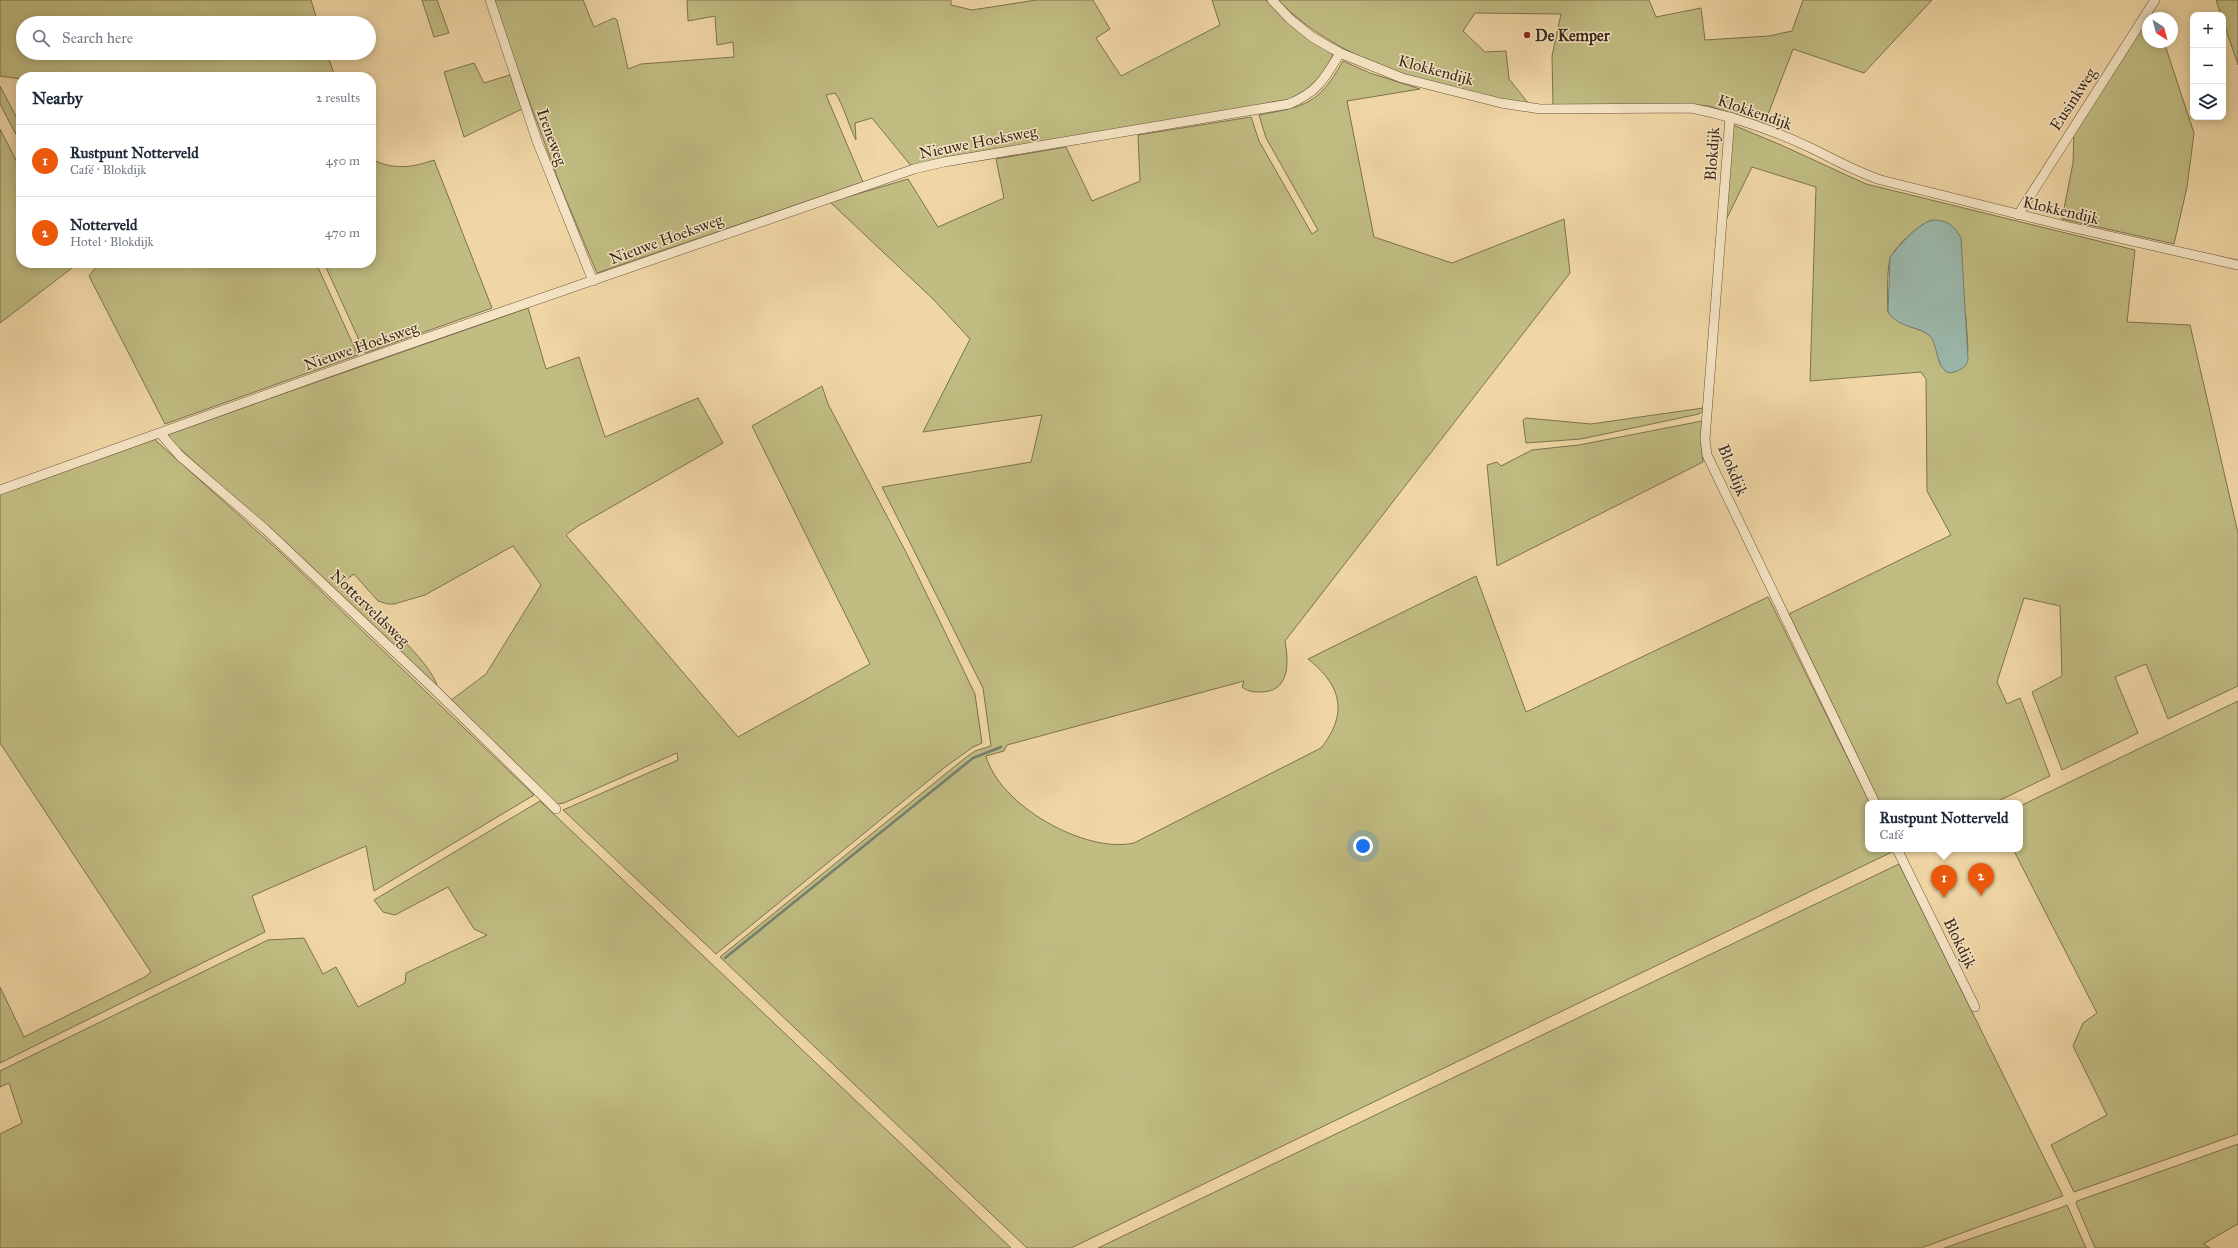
<!DOCTYPE html>
<html lang="en">
<head>
<meta charset="utf-8">
<style>
  body { margin:0; font-family:"IM FELL Great Primer",serif; background:#f6f6f7; color:#1f2937 }
  .controls { position:absolute; right:12px; top:12px; display:grid; overflow:hidden; border-radius:8px; box-shadow:0 2px 10px #0003 }
  .controls button { width:36px; height:36px; display:grid; place-items:center; padding:0; border:0; border-bottom:1px solid #e0e1e3; background:#fff; color:#1f2937; font:20px sans-serif }
  .compass { position:absolute; left:2142px; top:12px; width:36px; height:36px; border-radius:50%; background:#fff; box-shadow:0 2px 10px #0003; rotate:144deg }
  .you { position:absolute; left:1363px; top:846px; width:14px; height:14px; margin:-10px; border:3px solid #fff; border-radius:50%; background:#1a73e8; box-shadow:0 0 0 6px #1a73e833 }
  .badge { display:grid; place-items:center; width:26px; height:26px; border-radius:50%; background:#ea580c; color:#fff; font-size:13px; font-weight:700 }
  .pin { position:absolute; translate:-50% -33px; filter:drop-shadow(0 1px 2px #0008) }
  .pin::after { content:''; position:absolute; top:21px; width:14px; height:12px; background:inherit; clip-path:polygon(0 0,100% 0,50% 100%) }
  .popup { position:absolute; left:1865px; top:800px; width:158px; height:52px; box-sizing:border-box; display:grid; place-content:center; border-radius:8px; background:#fff; filter:drop-shadow(0 1px 3px #0005); font-size:13px; white-space:nowrap; color:#747a83 }
  .popup b { font-size:15px; color:#1f2937 }
  .popup::after { content:''; position:absolute; left:50%; top:100%; margin-left:-8px; border:8px solid transparent; border-top-color:#fff }
  .list { margin:0; padding:0; list-style:none }
  h2 { display:flex; justify-content:space-between; align-items:center; height:52px; margin:0; padding:0 16px; font-size:17px }
  h2 small { font-size:13px; font-weight:400; color:#747a83 }
  .list li { display:grid; grid-template-columns:26px 1fr auto; gap:12px; align-items:center; box-sizing:border-box; height:72px; padding:0 16px; border-top:1px solid #e0e1e3 }
  .list b { display:block; font-size:15px; white-space:nowrap }
  .list p { margin:0; font-size:13px; white-space:nowrap; color:#747a83 }
  .list em { font-size:13px; font-style:normal; color:#747a83 }
  .icon { flex:none; width:22px; height:22px; fill:none; stroke:currentColor; stroke-width:2; stroke-linecap:round; stroke-linejoin:round }
  .map { position:relative; flex:none; width:2238px; height:1248px; overflow:hidden }
  .search { position:absolute; background:#fff; box-shadow:0 2px 10px #0003; left:16px; top:16px; width:360px; height:44px; display:flex; align-items:center; gap:10px; box-sizing:border-box; padding:0 14px; border-radius:22px; color:#747a83; font-size:15px }
  .panel { position:absolute; background:#fff; box-shadow:0 2px 10px #0003; left:16px; top:72px; width:360px; height:196px; border-radius:16px }
  .map>svg:first-child { display:block }
  .green { fill:#c0bc82; stroke:#7e724e; fill-rule:evenodd }
  .water { fill:#9bb8ac; stroke:#757f72 }
  .lines { fill:none; stroke-linecap:round; stroke-linejoin:round }
  .stream { stroke:#757f72; stroke-width:2.5 }
  .street-casing { stroke:#69543e; stroke-width:10 }
  .street { stroke:#f5e4c4; stroke-width:9 }
  .poi-dot { fill:#8f2418; stroke:#f5e4c4; stroke-width:1.5 }
  .labels { text-anchor:middle; dominant-baseline:central; stroke-width:3; stroke-linejoin:round; paint-order:stroke }
  .poi-label { font-size:16px; font-weight:bold; fill:#3c291b; stroke:#f5e4c4; text-anchor:start }
  .street-label { font-size:16px; fill:#3c291b; stroke:#f5e4c4 }
</style>
</head>
<body>
<div class="map">
<svg width="2238" height="1248" viewBox="0 0 2238 1248">
  <rect width="100%" height="100%" fill="#f0d6a5"/>
  <filter id="stains"><feTurbulence type="fractalNoise" baseFrequency=".005" numOctaves="4"/><feColorMatrix values="0 0 0 0 .2 0 0 0 0 .09 0 0 0 0 .02 0 0 0 .5 -.17"/></filter>
  <radialGradient id="worn" r=".72"><stop offset=".6" stop-color="#630" stop-opacity="0"/><stop offset="1" stop-color="#630" stop-opacity=".3"/></radialGradient>
  <g class="green">
    <polygon points="0,0 311,0 318,23 23,23 23,53 327,53 335,77 21,77 21,79 0,76"/>
    <polygon points="422,0 437,0 449,33 434,37"/>
    <path d="M492 0H583L594 27 614 18 617 20 628 69 641 64 734 57 733 42 717 45 715 16 688 21 687 0H951V5L972 10 1036 0H1093L1110 29 1096 38 1121 76 1220 25 1212 0H1266L1280 14 1333 55 1319 80 1297 98 912 167 872 118 855 123 856 140C849 127 843 103 835 93L826 95 863 182 597 273 562 190Z"/>
    <path d="M1278 0H1649L1656 17 1701 8 1705 40 1769 36 1792 31 1803 0H1932L1864 73 1793 49 1764 125 1709 106 1686 104 1553 106 1552 56 1561 14 1475 13 1463 31 1485 52 1506 51 1509 79 1529 104C1445 92 1338 63 1278 0Z"/>
    <polygon points="2216,0 2238,0 2238,65"/>
    <polygon points="2146,18 2148,19 2148,42 2164,42 2194,133 2187,187 2174,244 2062,219 2073,163 2074,131"/>
    <path d="M1343 61 1370 73 1420 89 1347 101 1374 237 1452 263 1564 219 1570 273 1285 641C1289 663 1290 693 1259 692 1252 692 1247 691 1242 687L1244 681 1007 745 1004 751 986 756C999 805 1085 854 1134 843L1321 748C1349 713 1341 685 1308 659L1476 576 1526 712 1768 597 1870 803H1868V849H1893L1894 851 1071 1248H1027L720 957 965 758 975 751 991 746 983 688 882 487 1031 462 1042 415 923 432 970 339 934 300 830 202 908 179 938 227 1004 198 996 159 1066 147 1092 201 1140 181 1138 135 1251 117 1259 141 1312 234 1318 230 1266 138 1259 115C1306 106 1318 105 1343 61Z"/>
    <polygon points="474,63 484,83 510,75 522,109 464,137 444,72"/>
    <polygon points="0,86 21,126 21,144 0,104"/>
    <path d="M1733 125 1781 145 1866 184 2135 250 2127 322 2190 325 2238 533V686L2168 719 2146 664 2115 677 2138 733 2062 770 2032 692 2062 676 2060 606 2024 598 1997 682 2007 704 2020 698 2050 776 1994 803H1880L1789 614 1951 535 1927 491 1926 379 1921 372 1810 381 1816 187 1752 167 1726 220ZM1932 220 1966 317 1968 351 1941 366C1937 358 1938 347 1933 339 1924 327 1901 329 1888 312 1887 303 1887 262 1891 256 1897 245 1919 224 1932 220Z"/>
    <polygon points="0,129 21,170 21,263 69,263 72,268 0,323"/>
    <path d="M371 159C393 170 411 168 434 160L492 308 365 353 324 263H371Z"/>
    <polygon points="99,263 316,263 358,355 165,424 89,276"/>
    <path d="M528 308 546 369 579 357 605 437 698 398 723 443 578 526 566 535 738 737 870 664 752 426 822 386 828 404 909 558 975 694 982 743 973 747 944 768 716 954 563 810 678 760 677 753 564 803 557 804 450 701 486 674 541 585 513 546 425 595 394 604H388L378 601 354 574 343 582C364 606 433 660 438 689L281 540 167 437 168 434Z"/>
    <polygon points="1703,408 1703,411 1699,414 1581,439 1526,443 1523,420 1526,418 1591,424"/>
    <polygon points="1702,421 1701,443 1703,462 1497,566 1487,465 1497,462 1501,466 1532,450 1579,445"/>
    <polygon points="154,439 279,551 534,795 374,891 366,846 252,896 265,932 0,1063 0,987 24,1037 145,977 151,972 0,743 0,494"/>
    <polygon points="2238,701 2238,1134 2074,1192 2051,1145 2107,1115 2073,1046 2083,1023 2097,1013 2013,849 2020,849 2020,806"/>
    <polygon points="540,801 1011,1248 0,1248 0,1134 22,1123 9,1083 0,1087 0,1071 268,940 304,938 323,974 336,967 358,1007 405,983 406,973 487,935 474,929 448,887 395,915 383,912 374,900"/>
    <polygon points="1899,864 2063,1196 1921,1248 1098,1248"/>
    <polygon points="2238,1144 2238,1224 2203,1244 2210,1248 2095,1248 2076,1203 2077,1201"/>
    <polygon points="2067,1205 2086,1248 1944,1248 2060,1208"/>
  </g>
  <path class="water" d="M1932 220C1947 220 1954 225 1961 238L1968 359C1967 365 1964 368 1959 370 1936 383 1939 345 1930 336 1918 325 1901 330 1888 312L1890 257C1901 244 1915 226 1932 220Z"/>
  <g class="lines">
    <polyline class="stream" points="725,958 973,758 1001,747"/>
    <defs>
      <g id="street">
        <polyline points="490,0 537,141 593,281"/>
        <path d="M1272 0 1290 19 1312 37 1340 53 1402 78 1501 103 1540 109 1691 108C1732 116 1773 130 1811 148 1834 159 1856 172 1881 180L2070 227 2238 265"/>
        <polyline points="1730,117 1705,439 1707,455 1875,803"/>
        <polyline points="2018,215 2155,0"/>
        <polyline points="160,433 180,456 265,529 435,690 556,809"/>
        <path d="M0 490 363 360 914 169 944 162 1289 104C1318 92 1325 78 1340 53"/>
        <polyline points="1897,849 1975,1007"/>
      </g>
    </defs>
    <use href="#street" class="street-casing"/>
    <use href="#street" class="street"/>
  </g>
  <circle class="poi-dot" cx="1527" cy="35" r="4"/>
  <g class="labels">
    <g class="poi-label">
      <text x="1535" y="35">De Kemper</text>
    </g>
    <g class="street-label">
      <text transform="translate(1436 70) rotate(15)">Klokkendijk</text>
      <text transform="translate(2073 99) rotate(-57)">Eusinkweg</text>
      <text transform="translate(1755 112) rotate(19)">Klokkendijk</text>
      <text transform="translate(552 137) rotate(70)">Ireneweg</text>
      <text transform="translate(978 142) rotate(-11)">Nieuwe Hoeksweg</text>
      <text transform="translate(1712 154) rotate(-86)">Blokdijk</text>
      <text transform="translate(2061 210) rotate(13)">Klokkendijk</text>
      <text transform="translate(666 239) rotate(-20)">Nieuwe Hoeksweg</text>
      <text transform="translate(361 346) rotate(-19)">Nieuwe Hoeksweg</text>
      <text transform="translate(1733 470) rotate(68)">Blokdijk</text>
      <text transform="translate(370 608) rotate(44)">Notterveldsweg</text>
      <text transform="translate(1960 943) rotate(64)">Blokdijk</text>
    </g>
  </g>
  <rect width="100%" height="100%" filter="url(#stains)"/>
  <rect width="100%" height="100%" fill="url(#worn)"/>
</svg>
<div class="controls">
<button>+</button>
<button>−</button>
<button><svg class="icon" aria-label="layers" viewBox="0 0 24 24"><path d="M12 4l9 5-9 5-9-5zM3 14l9 5 9-5"/></svg></button>
</div>
<svg class="compass" viewBox="-18 -18 36 36"><path d="M0-13l5 13h-10z" fill="#e53935"/><path d="M0 13l5-13h-10z" fill="#747a83"/></svg>
<div class="you"></div>
<div class="pin badge" style="left:1944px;top:898px">1</div>
<div class="popup"><b>Rustpunt Notterveld</b>Café</div>
<div class="pin badge" style="left:1981px;top:896px">2</div>
<div class="search"><svg class="icon" aria-label="search" viewBox="0 0 24 24"><circle cx="10" cy="10" r="6"/><path d="M15 15l6 6"/></svg>Search here</div>
<section class="panel">
<h2>Nearby<small>2 results</small></h2>
<ul class="list">
<li><span class="badge">1</span><div><b>Rustpunt Notterveld</b><p>Café · Blokdijk</p></div><em>450 m</em></li>
<li><span class="badge">2</span><div><b>Notterveld</b><p>Hotel · Blokdijk</p></div><em>470 m</em></li>
</ul>
</section>
</div>
</body>
</html>
